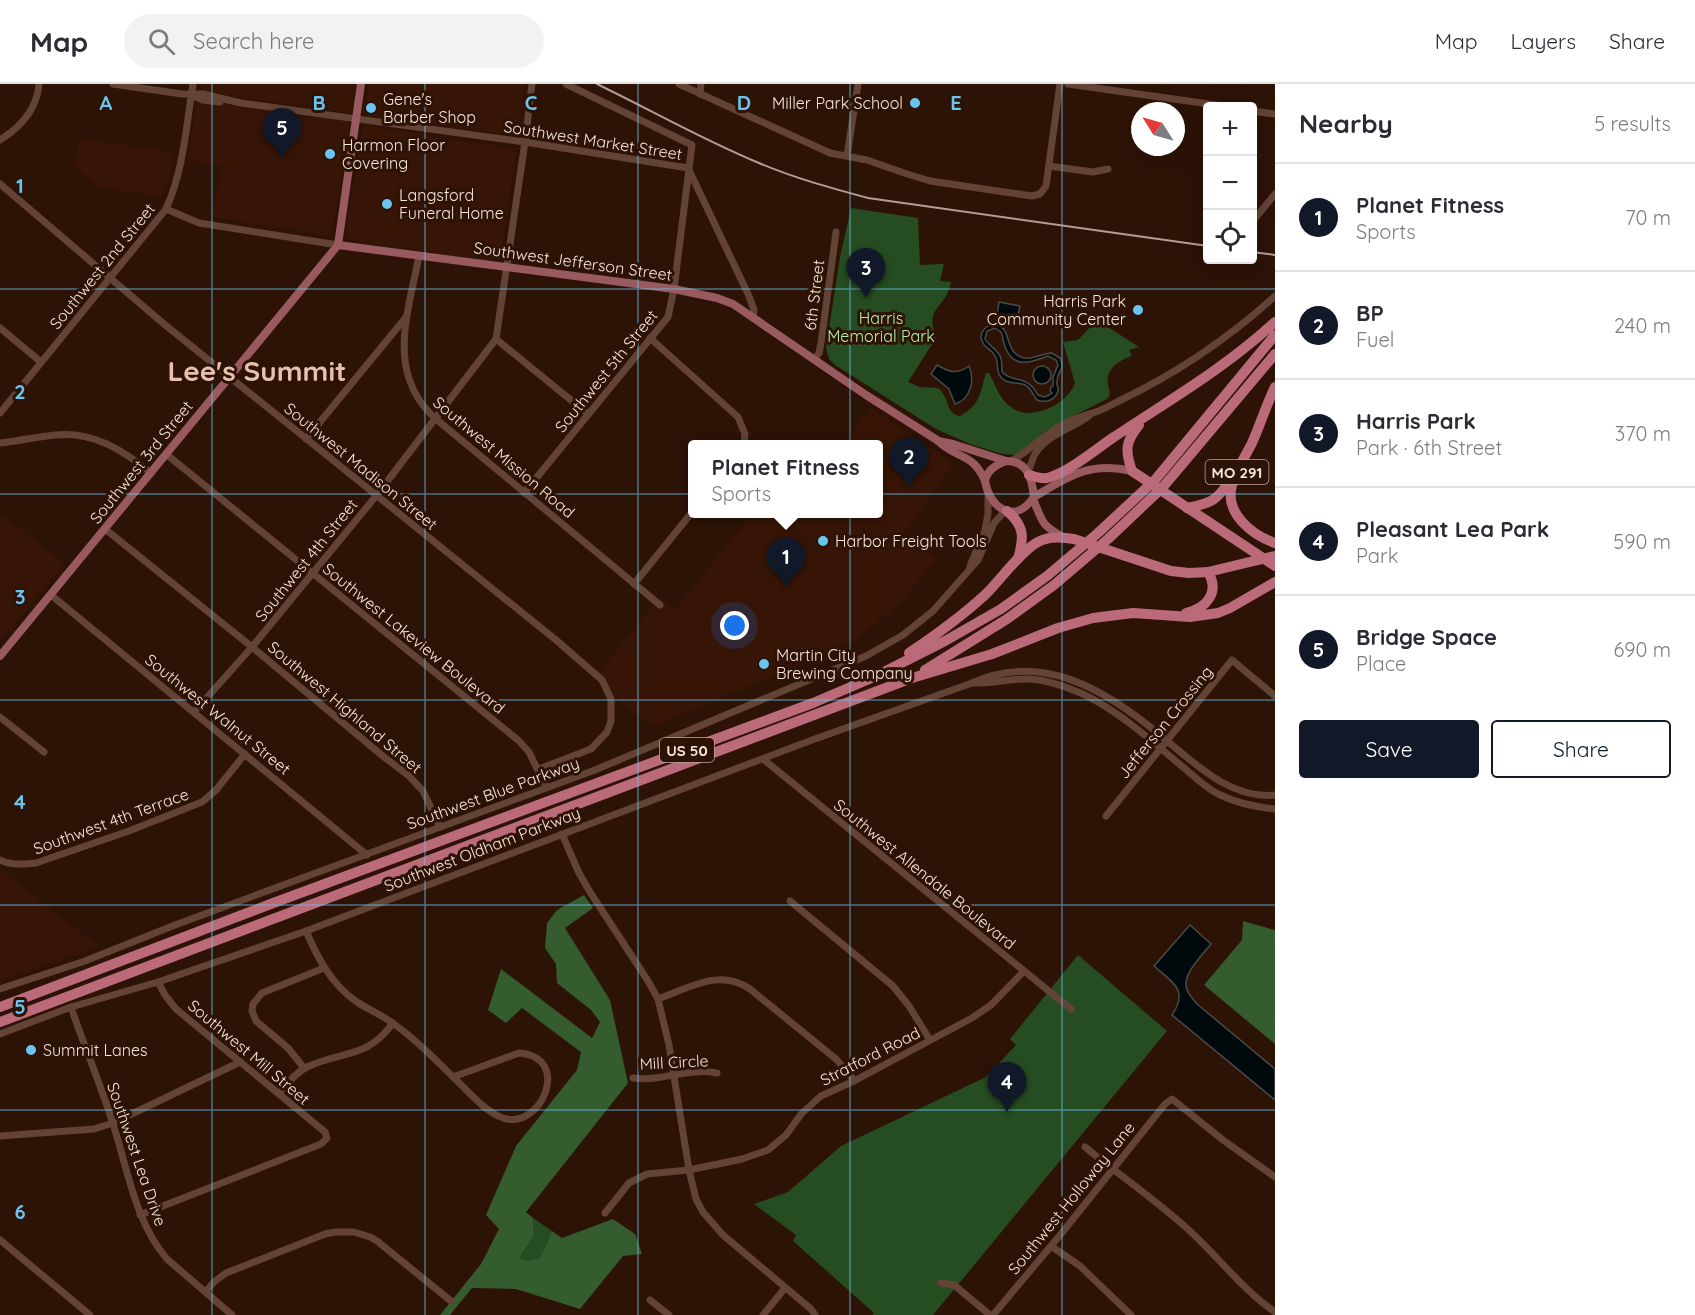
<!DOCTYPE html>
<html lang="en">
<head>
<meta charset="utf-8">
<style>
  body { margin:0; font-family:Quicksand,sans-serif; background:#f2f2f3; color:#2b2b33 }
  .controls { position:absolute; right:18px; top:18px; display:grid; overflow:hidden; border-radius:6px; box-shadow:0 6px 24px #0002 }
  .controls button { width:54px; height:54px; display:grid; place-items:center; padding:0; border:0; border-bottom:2px solid #e1e1e2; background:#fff; color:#2b2b33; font:30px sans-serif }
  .compass { position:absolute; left:1131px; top:18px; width:54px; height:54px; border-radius:50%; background:#fff; box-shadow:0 6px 24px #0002; rotate:307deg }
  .you { position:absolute; left:735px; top:542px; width:21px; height:21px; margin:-15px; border:4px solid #fff; border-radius:50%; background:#1a73e8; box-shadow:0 0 0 9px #1a73e833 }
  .badge { display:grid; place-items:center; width:39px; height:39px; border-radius:50%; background:#111827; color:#fff; font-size:20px; font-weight:700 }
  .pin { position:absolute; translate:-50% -50px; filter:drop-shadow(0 2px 3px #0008) }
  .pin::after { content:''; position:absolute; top:32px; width:21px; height:18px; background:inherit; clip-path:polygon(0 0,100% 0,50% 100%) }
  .popup { position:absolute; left:688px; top:356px; width:195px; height:78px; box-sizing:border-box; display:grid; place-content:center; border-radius:6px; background:#fff; filter:drop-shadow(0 2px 4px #0005); font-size:20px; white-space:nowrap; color:#7c7c81 }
  .popup b { font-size:22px; color:#2b2b33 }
  .popup::after { content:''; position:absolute; left:50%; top:100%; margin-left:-12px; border:12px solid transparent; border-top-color:#fff }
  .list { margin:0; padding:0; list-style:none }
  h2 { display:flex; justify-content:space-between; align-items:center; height:78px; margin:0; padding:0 24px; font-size:26px }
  h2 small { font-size:20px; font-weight:400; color:#7c7c81 }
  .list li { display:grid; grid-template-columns:39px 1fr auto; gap:18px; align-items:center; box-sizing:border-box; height:108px; padding:0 24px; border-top:2px solid #e1e1e2 }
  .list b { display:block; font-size:22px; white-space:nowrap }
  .list p { margin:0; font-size:20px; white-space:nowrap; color:#7c7c81 }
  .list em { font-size:20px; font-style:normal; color:#7c7c81 }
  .actions { display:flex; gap:12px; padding:18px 24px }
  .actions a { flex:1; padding:14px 0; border:2px solid #111827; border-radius:6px; text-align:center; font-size:21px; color:#111827 }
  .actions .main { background:#111827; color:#fff }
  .icon { flex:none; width:33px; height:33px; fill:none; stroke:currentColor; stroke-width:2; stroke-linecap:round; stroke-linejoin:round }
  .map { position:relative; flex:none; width:1275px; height:1231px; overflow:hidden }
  header { display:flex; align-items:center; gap:36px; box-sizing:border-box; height:84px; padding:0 30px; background:#fff; border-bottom:2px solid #e1e1e2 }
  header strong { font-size:28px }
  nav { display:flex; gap:33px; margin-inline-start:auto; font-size:21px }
  .search { width:420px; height:54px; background:#f2f2f3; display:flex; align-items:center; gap:15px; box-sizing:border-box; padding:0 21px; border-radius:33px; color:#7c7c81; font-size:22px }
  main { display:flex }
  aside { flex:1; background:#fff }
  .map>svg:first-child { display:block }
  .built { fill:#371506 }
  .green { fill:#264d21 }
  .forest { fill:#345c2f }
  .water { fill:#00090b; stroke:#4a4b49; stroke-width:1.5; fill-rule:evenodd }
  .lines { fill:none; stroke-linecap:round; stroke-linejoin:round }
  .minor { stroke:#634335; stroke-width:7 }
  .major { stroke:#985a5e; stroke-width:8 }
  .highway { stroke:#bb6a7a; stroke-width:10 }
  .rail { stroke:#b39d93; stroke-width:2 }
  .grid { fill:none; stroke:#69c4f0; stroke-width:1.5; stroke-opacity:0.55 }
  .poi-dot { fill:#69c4f0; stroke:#2d1206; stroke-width:2 }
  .labels { text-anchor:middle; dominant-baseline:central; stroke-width:6; stroke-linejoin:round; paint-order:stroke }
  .shield { fill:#2d1206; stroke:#bba59b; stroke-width:1.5 }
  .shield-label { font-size:15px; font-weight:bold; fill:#f8e4db }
  .poi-label { font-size:16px; fill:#f8e4db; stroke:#2d1206; text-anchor:start }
  .street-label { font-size:16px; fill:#f8e4db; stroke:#2d1206 }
  .park-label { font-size:16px; fill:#b1f0a8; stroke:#2d1206 }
  .town-label { font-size:28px; font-weight:bold; fill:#e6c0b0; stroke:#2d1206 }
  .grid-label { font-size:20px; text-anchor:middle; font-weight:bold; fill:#69c4f0; stroke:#2d1206; stroke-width:6; stroke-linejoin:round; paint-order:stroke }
</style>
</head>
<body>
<header>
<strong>Map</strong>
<div class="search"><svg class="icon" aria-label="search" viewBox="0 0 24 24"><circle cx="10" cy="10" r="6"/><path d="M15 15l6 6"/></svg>Search here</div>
<nav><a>Map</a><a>Layers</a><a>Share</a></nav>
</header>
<main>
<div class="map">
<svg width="1275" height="1231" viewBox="0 0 1275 1231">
  <rect width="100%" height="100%" fill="#2d1206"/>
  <g class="built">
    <polygon points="200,0 357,0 354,18 355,23 350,29 344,29 342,27 206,9 202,6"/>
    <polygon points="368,0 525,0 518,48 516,51 513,52 375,32 372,33 368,32 363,27 363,22 366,19"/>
    <polygon points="199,18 263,25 346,37 349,39 350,42 332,148 330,152 212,133 221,82 187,76 196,24"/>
    <polygon points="365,40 371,41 373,43 514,64 516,68 501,173 499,177 495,178 353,157 349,155 346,151 346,147 362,45"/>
    <polygon points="79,54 173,69 173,81 169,96 161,113 99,103 74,82"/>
    <polygon points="871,324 954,380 903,450 937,475 899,520 852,559 652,643 614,613 610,604 599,589 660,513 676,525 752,430 879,430 879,360 844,360"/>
    <polygon points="3,431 65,480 0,557 0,434"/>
    <polygon points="0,785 99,863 0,897"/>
  </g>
  <g class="green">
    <path d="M851 124 918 134 920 181 944 180 940 197 951 198C946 225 924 222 936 254L908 298 920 303 938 304C950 313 945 330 960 332 981 321 980 308 986 289H989C996 302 1000 316 1012 324 1031 338 1068 320 1075 299L1063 258 1078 256 1097 236 1139 263 1129 266 1132 272C1119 276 1105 285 1108 301 1109 308 1112 309 1107 315L1048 345 1022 368 1014 371 1002 370 970 360 936 345 835 281 829 275 826 264 840 173Z"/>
    <polygon points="1078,871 1167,947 933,1231 872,1231 874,1229 793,1157 796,1151 754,1120 788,1108 841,1062 986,993 1016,961 1010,955"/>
    <polygon points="533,1134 552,1147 540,1174 527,1177 519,1174 534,1152"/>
  </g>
  <g class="forest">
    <polygon points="584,811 593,824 565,844 610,916 628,999 526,1128 533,1134 534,1152 519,1174 527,1177 540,1174 552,1147 562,1154 613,1135 635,1150 642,1170 623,1172 580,1225 516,1205 472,1204 450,1231 440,1231 481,1180 499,1145 486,1131 516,1062 577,986 581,968 522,924 506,939 488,926 501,885 592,954 600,938 591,926 557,899 556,880 545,864 547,839 557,826"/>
    <polygon points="1243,837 1275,846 1275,960 1204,901 1242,856"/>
  </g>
  <g class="water">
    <polygon points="999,218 1020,222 1017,235 997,231"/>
    <path d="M997 240C1011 246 1005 261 1016 270 1029 280 1039 269 1052 269L1060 274C1066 287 1057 286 1057 297 1056 303 1059 302 1058 307 1055 317 1045 319 1037 316 1033 311 1031 304 1025 301 1016 297 1005 302 999 290 996 284 999 277 995 272 990 263 983 265 981 253 982 244 988 241 997 240ZM995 244 1001 248C1003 252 1003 258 1005 263 1014 286 1032 278 1048 272L1056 276 1058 281 1053 293V302L1051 303 1050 307 1052 309 1051 310 1045 313 1038 311C1035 307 1034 303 1029 300 1019 292 1012 298 1002 288 1001 283 1003 277 1000 272 997 265 989 262 985 255L987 247Z"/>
    <path d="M937 281C949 288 957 291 969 282 975 296 971 315 955 320L949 305 931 290Z"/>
    <circle cx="1042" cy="291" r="9"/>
    <path d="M1190 841 1211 860C1202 872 1179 892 1188 908 1190 912 1194 916 1197 920L1275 985V1016L1172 931C1189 906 1173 899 1154 882Z"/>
  </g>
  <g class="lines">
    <g class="minor">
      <polyline points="113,0 182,10 203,10 241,19 525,58 688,84 749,212 754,226 753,234"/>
      <polyline points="679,0 830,69 867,76 904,89 930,97 1032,112 1040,110 1046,102 1060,0"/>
      <polyline points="1068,0 1223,22"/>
      <polyline points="700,10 701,0"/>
      <polyline points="193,12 203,16 220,18"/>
      <polyline points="1252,27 1275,30"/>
      <path d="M0 56C21 43 37 25 39 0"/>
      <polyline points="847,72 858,0"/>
      <polyline points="1049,82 1093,88 1108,85"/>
      <polyline points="0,100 164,240 556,556 602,596 611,615 611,637 607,648 591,665 539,685"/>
      <polyline points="166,125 199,139 338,161"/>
      <polyline points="1252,138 1275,110"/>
      <path d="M419 172C408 229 385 290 436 335L660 521"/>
      <polyline points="0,244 41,278"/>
      <polyline points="650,254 738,333 745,350 744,360"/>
      <polyline points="496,255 588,330"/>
      <polyline points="814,276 819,269 821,259 836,148"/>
      <path d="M0 329 166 125C184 85 186 42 193 0"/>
      <polyline points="306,355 407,232"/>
      <path d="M0 359C18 357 37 353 55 351 93 347 123 366 151 389"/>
      <polyline points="166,370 518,656 529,668 546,703"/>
      <path d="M1011 377C1030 367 1044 350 1063 340 1072 335 1080 333 1089 330 1099 328 1109 322 1119 317 1175 290 1229 254 1275 212"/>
      <path d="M1028 388C1030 383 1032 376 1035 370 1046 351 1072 345 1089 332"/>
      <polyline points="524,409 668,233 674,205 692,61 566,0"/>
      <polyline points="105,445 252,563 384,673 409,692 423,707 440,743"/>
      <polyline points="970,482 985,446 988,430 988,410"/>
      <polyline points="634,500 693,427"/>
      <polyline points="51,511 367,771"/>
      <path d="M974 599C993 600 1011 594 1029 595 1046 596 1062 601 1078 608 1112 622 1150 655 1178 679 1191 689 1203 702 1218 710 1236 719 1255 723 1275 725"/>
      <polyline points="194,628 252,563 376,412 496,255 525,58 532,0"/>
      <polyline points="0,633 44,668"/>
      <polyline points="763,675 1071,925"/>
      <polyline points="1106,732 1232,576 1275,612"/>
      <polyline points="562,750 579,789 590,808 648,897 658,915 669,961 689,1086 696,1115 703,1128 723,1151 811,1225 815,1231"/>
      <path d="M0 776C11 782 23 780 36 779L129 747 202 718 216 706 245 670"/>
      <polyline points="790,817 893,902 909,922 930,956"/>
      <path d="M306 847C318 875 332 901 357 918 369 926 382 931 394 940 415 955 434 974 453 993"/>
      <polyline points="0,905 85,877 175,841 595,686 866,572 903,551 933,527 978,476 994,439 1005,427"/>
      <path d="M658 915C689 904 719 884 750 905L836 975 848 988 854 997"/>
      <path d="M71 923C84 962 101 1001 113 1040 128 1086 135 1138 167 1175L232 1231"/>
      <path d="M0 950 71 923 158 898 306 847 812 656 972 599C1042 567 1106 606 1160 651 1192 677 1230 716 1275 711"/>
      <path d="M519 969C573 973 541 1047 503 1034 485 1028 467 1006 453 993Z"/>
      <polyline points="304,984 288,964 256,937 252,927 253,920 262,909 324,884"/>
      <path d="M633 994C662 998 688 983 717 989"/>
      <path d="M279 1009C287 1000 295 989 307 983 342 966 366 976 393 939"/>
      <polyline points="0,1052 94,1045 113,1039 240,978"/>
      <path d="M1085 1063C1120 1092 1159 1118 1192 1149 1220 1175 1243 1206 1275 1228"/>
      <polyline points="605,1129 629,1099 647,1090 689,1086 742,1075 768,1066 786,1051 802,1029 821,1012 854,997 972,934 991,921 1023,888"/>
      <polyline points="140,1131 321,1060 327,1054 325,1048 176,925 165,911 158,898"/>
      <polyline points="0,1156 90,1231"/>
      <polyline points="1051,1162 1080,1182 1131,1231"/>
      <polyline points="941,1199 954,1201 990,1231"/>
      <polyline points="205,1208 215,1197 226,1189 325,1150 335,1148 354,1148 370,1153 377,1157 451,1217"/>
      <polyline points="650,1216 669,1231"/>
      <polyline points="763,1231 785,1204"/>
      <polyline points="993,1231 1061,1150 1165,1020 1172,1015 1223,1056 1275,1093"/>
    </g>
    <g class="major">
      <path d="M338 161 674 205 717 214 733 220 866 311 937 356C957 376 973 368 985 397"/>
      <polyline points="938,357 953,360 1006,377"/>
      <path d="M1006 377C1028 377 1032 395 1034 413 1015 441 990 425 985 397 987 386 996 381 1006 377Z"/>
      <path d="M1034 413C1069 392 1090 377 1132 387"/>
      <path d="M1033 415C1043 438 1040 440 1063 453"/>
      <polyline points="0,572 338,161 361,0"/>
    </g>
    <g class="highway">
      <path d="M1275 303C1266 322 1260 341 1252 359 1245 373 1236 386 1232 401 1224 429 1252 451 1275 459"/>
      <path d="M1139 341C1125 358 1125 367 1132 387L1275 482"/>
      <path d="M1029 391C1035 393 1041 395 1047 394 1068 389 1096 365 1114 353 1171 315 1225 284 1275 238"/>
      <path d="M1187 424C1213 419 1217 416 1232 394"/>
      <path d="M1007 427C1025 442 1024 454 1018 475"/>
      <path d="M1186 529C1207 524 1220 508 1208 488"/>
      <path d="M909 569C936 551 962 532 986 510 1000 496 1022 466 1038 458 1048 452 1063 453 1074 455L1171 487 1189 489 1208 488 1275 472"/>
      <polyline points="925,586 1007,535 1054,501 1108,455 1163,403 1275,270"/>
      <polyline points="0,923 276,818 813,619 874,593 945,557 1001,525 1047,492 1098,449 1155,396 1275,251"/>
      <polyline points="0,938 912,594 992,570 1058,544 1093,534 1133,529 1190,533 1218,529 1230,524 1275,498"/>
    </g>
    <g class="rail">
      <path d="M597 0C651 26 703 56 759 79 794 94 831 104 868 114L1208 162"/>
      <polyline points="1252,168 1275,171"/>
    </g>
  </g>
  <path class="grid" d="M212 0V1231M425 0V1231M638 0V1231M850 0V1231M1062 0V1231M0 205H1275M0 410H1275M0 616H1275M0 821H1275M0 1026H1275"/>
  <g class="poi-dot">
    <circle cx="915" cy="19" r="6"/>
    <circle cx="371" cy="24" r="6"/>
    <circle cx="330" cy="70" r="6"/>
    <circle cx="387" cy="120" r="6"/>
    <circle cx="1138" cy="226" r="6"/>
    <circle cx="823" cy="457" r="6"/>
    <circle cx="764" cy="580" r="6"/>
    <circle cx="31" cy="966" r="6"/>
  </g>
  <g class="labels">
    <g class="shield">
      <rect x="1205.5" y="376" width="63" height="24" rx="4.5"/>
      <rect x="660" y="654" width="54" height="24" rx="4.5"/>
    </g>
    <g class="shield-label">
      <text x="1237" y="388">MO 291</text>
      <text x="687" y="666">US 50</text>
    </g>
    <g class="poi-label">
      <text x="383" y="15">Gene's<tspan x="383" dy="18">Barber Shop</tspan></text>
      <text x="903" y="19" text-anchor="end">Miller Park School</text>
      <text x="342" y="61">Harmon Floor<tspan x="342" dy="18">Covering</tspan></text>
      <text x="399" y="111">Langsford<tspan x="399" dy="18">Funeral Home</tspan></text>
      <text x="1126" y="217" text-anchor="end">Harris Park<tspan x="1126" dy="18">Community Center</tspan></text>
      <text x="835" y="457">Harbor Freight Tools</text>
      <text x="776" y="571">Martin City<tspan x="776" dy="18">Brewing Company</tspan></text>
      <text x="43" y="966">Summit Lanes</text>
    </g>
    <g class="street-label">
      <text transform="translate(593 56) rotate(9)">Southwest Market Street</text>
      <text transform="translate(573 177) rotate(8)">Southwest Jefferson Street</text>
      <text transform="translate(102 182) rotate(-51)">Southwest 2nd Street</text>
      <text transform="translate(814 211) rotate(-83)">6th Street</text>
      <text transform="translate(606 287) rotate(-51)">Southwest 5th Street</text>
      <text transform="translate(504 373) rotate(40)">Southwest Mission Road</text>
      <text transform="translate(141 378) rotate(-51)">Southwest 3rd Street</text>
      <text transform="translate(361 382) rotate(39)">Southwest Madison Street</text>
      <text transform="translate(306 476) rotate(-51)">Southwest 4th Street</text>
      <text transform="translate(414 554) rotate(39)">Southwest Lakeview Boulevard</text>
      <text transform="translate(345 623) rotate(40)">Southwest Highland Street</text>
      <text transform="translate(218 630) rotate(39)">Southwest Walnut Street</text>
      <text transform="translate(1165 638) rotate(-51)">Jefferson Crossing</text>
      <text transform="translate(493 709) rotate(-20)">Southwest Blue Parkway</text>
      <text transform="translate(111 737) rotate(-20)">Southwest 4th Terrace</text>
      <text transform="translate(482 765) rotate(-21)">Southwest Oldham Parkway</text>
      <text transform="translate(925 790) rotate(39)">Southwest Allendale Boulevard</text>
      <text transform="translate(249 968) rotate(40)">Southwest Mill Street</text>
      <text transform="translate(870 972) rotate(-27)">Stratford Road</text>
      <text transform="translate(674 978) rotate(-3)">Mill Circle</text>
      <text transform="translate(137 1070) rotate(71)">Southwest Lea Drive</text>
      <text transform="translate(1071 1114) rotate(-51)">Southwest Holloway Lane</text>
    </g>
    <g class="park-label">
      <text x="881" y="234">Harris<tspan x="881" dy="18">Memorial Park</tspan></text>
    </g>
    <g class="town-label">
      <text x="257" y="286">Lee's Summit</text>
    </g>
  </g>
  <g class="grid-label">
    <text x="106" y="26">A</text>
    <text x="319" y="26">B</text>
    <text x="531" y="26">C</text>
    <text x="744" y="26">D</text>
    <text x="956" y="26">E</text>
    <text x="20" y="109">1</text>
    <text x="20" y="315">2</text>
    <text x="20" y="520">3</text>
    <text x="20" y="725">4</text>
    <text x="20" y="930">5</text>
    <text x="20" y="1135">6</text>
  </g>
</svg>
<div class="controls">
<button>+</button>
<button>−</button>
<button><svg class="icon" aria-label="locate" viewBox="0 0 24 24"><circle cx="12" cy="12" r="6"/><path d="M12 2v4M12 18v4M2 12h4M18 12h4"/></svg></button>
</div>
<svg class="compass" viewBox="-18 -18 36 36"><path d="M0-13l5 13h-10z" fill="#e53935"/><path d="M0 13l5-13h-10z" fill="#7c7c81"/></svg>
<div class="you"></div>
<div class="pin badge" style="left:786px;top:503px">1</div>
<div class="popup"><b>Planet Fitness</b>Sports</div>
<div class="pin badge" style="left:909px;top:403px">2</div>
<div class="pin badge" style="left:866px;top:214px">3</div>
<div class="pin badge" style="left:1007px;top:1028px">4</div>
<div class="pin badge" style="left:282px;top:74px">5</div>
</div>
<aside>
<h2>Nearby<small>5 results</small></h2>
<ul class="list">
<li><span class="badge">1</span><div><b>Planet Fitness</b><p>Sports</p></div><em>70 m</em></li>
<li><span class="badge">2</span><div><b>BP</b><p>Fuel</p></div><em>240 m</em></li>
<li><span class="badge">3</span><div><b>Harris Park</b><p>Park · 6th Street</p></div><em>370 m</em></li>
<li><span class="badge">4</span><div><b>Pleasant Lea Park</b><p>Park</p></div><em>590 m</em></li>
<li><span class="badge">5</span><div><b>Bridge Space</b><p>Place</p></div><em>690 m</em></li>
</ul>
<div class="actions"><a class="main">Save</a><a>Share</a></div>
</aside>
</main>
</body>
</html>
